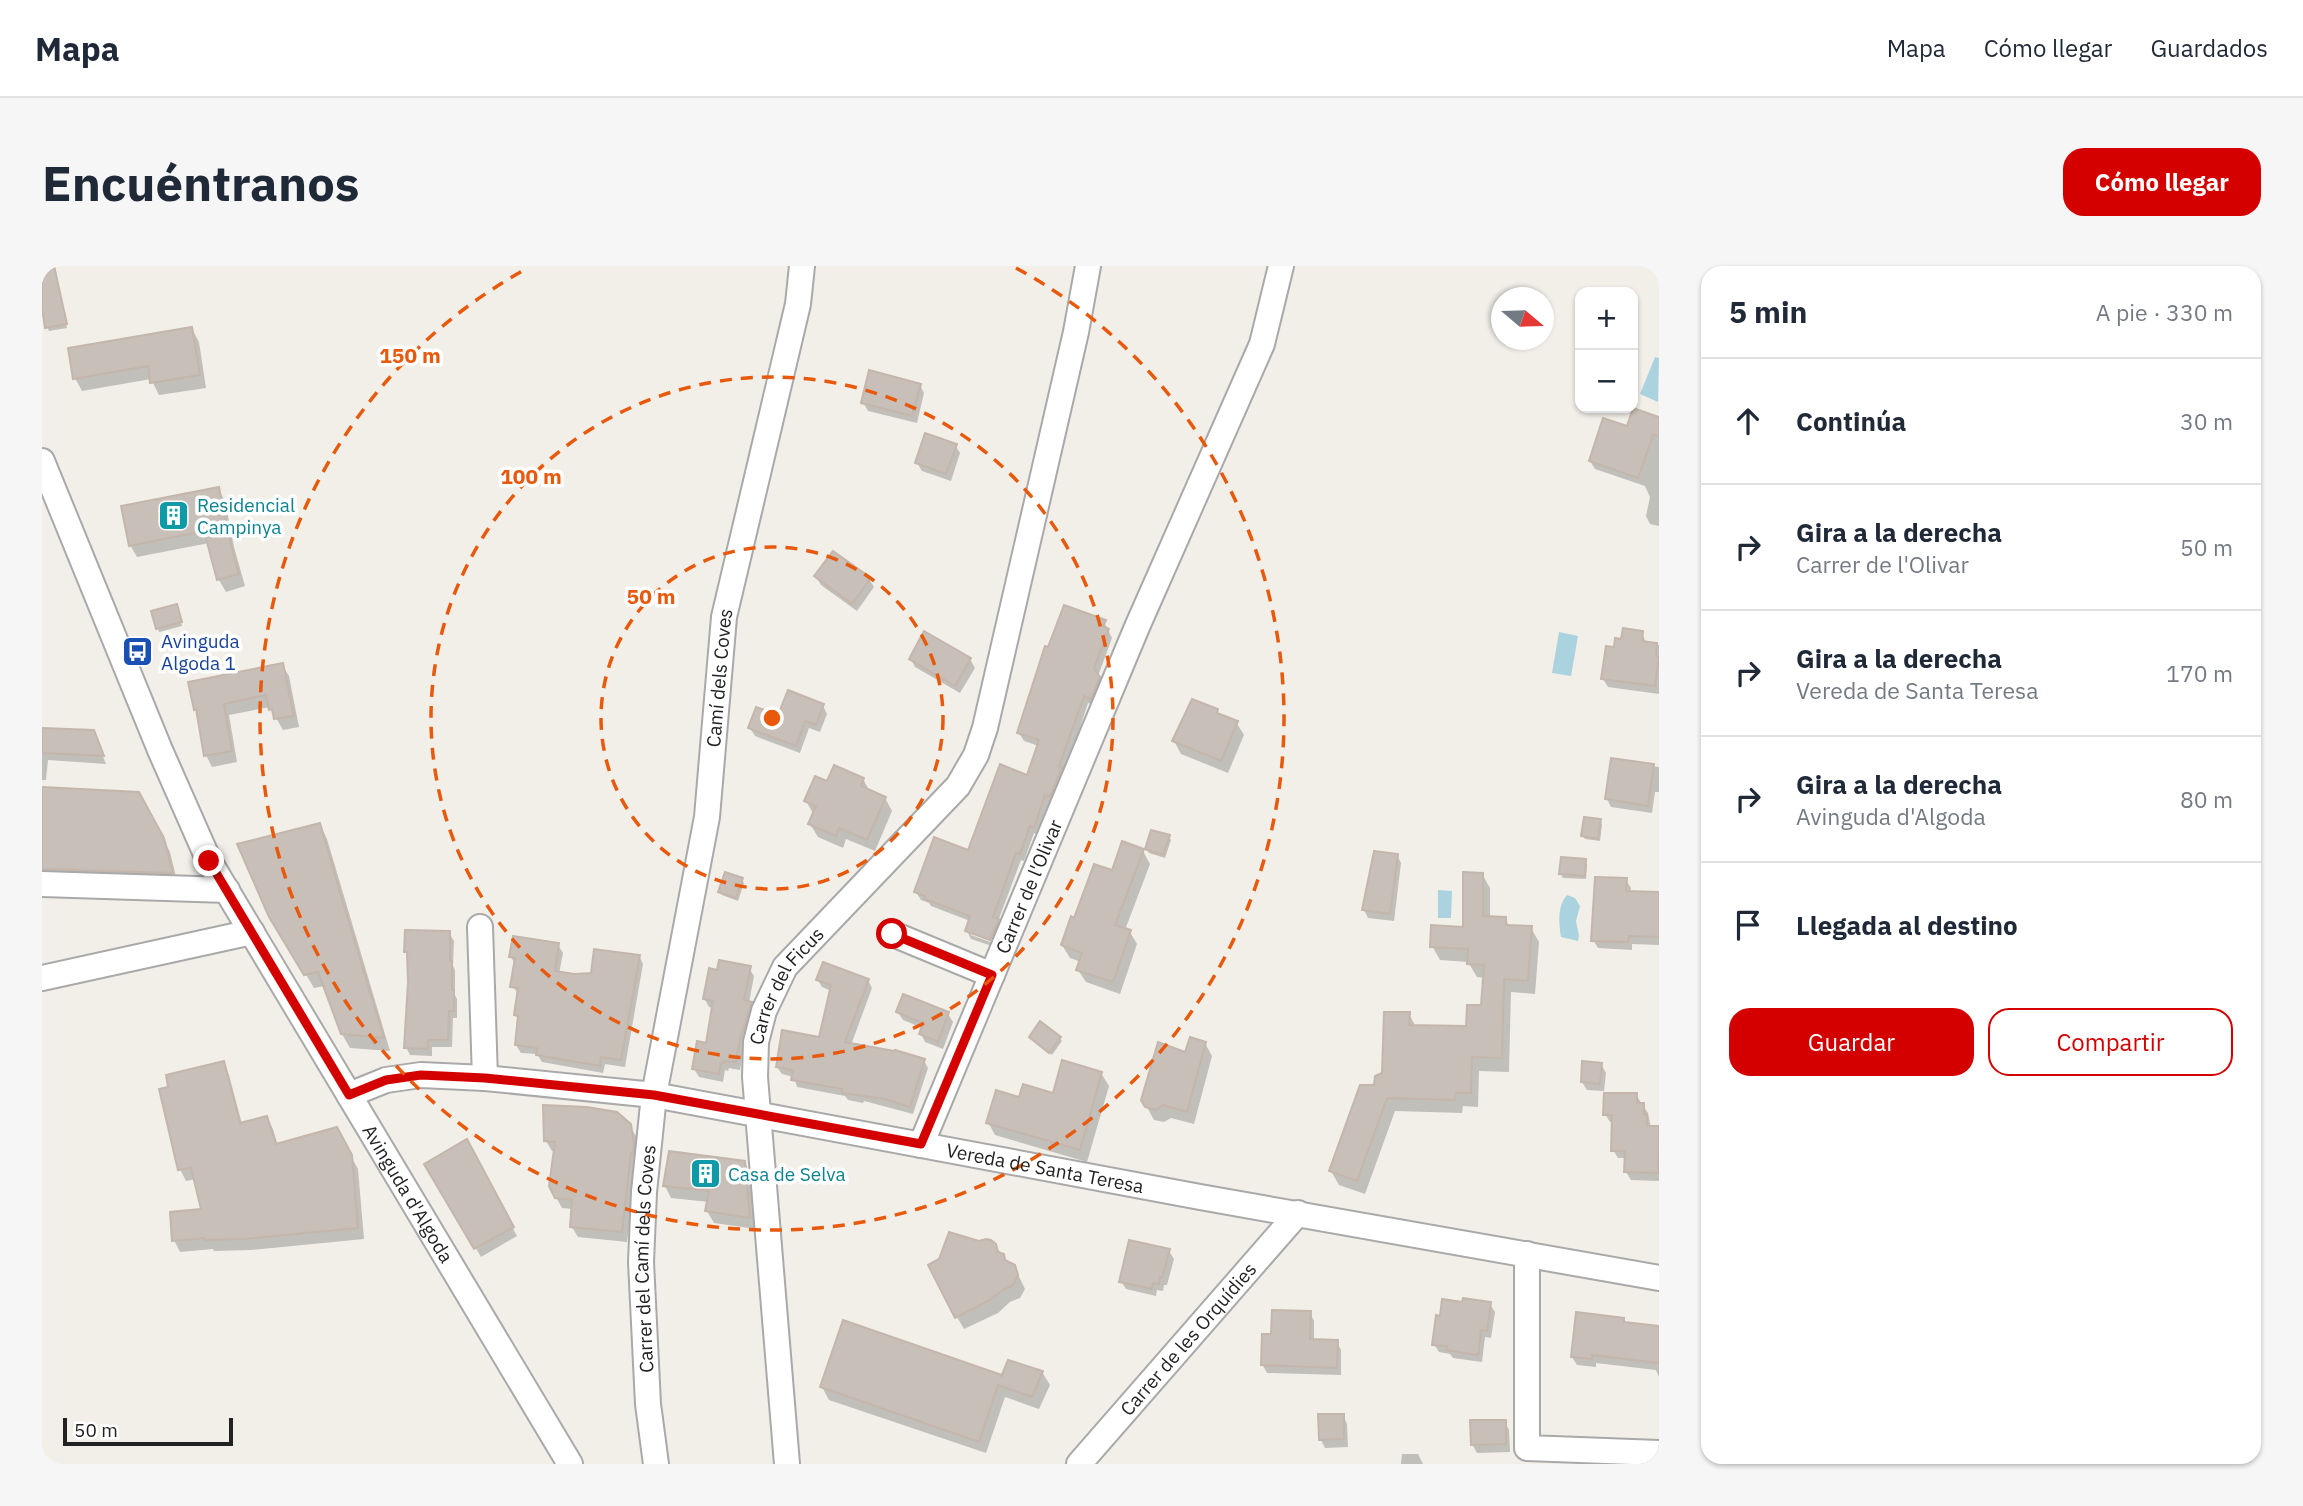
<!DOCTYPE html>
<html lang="es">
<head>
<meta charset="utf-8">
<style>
  body { margin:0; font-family:"IBM Plex Sans",sans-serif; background:#f6f6f7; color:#1f2937 }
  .controls { position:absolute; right:21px; top:21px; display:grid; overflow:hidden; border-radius:14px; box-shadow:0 2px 5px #0004 }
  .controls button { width:63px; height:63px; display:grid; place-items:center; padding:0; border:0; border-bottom:2px solid #e0e1e3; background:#fff; color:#1f2937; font:35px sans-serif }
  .compass { position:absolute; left:1449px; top:21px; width:63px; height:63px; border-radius:50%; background:#fff; box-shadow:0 2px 5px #0004; rotate:109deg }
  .scale { position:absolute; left:21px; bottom:18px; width:170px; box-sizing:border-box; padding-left:7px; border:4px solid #222; border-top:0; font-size:19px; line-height:24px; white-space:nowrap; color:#222; -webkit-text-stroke:5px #fff; paint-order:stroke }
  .stop { position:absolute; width:21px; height:21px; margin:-16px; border:5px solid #d40000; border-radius:50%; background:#fff }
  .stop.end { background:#d40000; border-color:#fff; box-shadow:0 2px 7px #0008 }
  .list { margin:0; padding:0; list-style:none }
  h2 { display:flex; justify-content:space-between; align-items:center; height:91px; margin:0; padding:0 28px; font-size:30px }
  h2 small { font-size:23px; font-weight:400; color:#747a83 }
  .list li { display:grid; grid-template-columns:46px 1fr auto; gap:21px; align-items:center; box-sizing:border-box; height:126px; padding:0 28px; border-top:2px solid #e0e1e3 }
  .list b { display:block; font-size:26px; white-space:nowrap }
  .list p { margin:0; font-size:23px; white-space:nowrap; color:#747a83 }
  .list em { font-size:23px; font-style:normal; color:#747a83 }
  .actions { display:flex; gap:14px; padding:21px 28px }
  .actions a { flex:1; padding:16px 0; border:2px solid #d40000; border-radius:21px; text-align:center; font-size:24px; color:#d40000 }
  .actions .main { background:#d40000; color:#fff }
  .icon { flex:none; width:38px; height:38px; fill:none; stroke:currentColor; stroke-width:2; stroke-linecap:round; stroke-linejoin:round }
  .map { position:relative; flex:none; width:1617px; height:1198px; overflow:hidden; border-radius:21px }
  header { display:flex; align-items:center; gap:42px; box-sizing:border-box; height:98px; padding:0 35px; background:#fff; border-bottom:2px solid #e0e1e3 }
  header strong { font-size:33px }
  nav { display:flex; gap:38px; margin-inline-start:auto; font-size:24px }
  .intro { display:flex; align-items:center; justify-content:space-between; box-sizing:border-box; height:168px; padding:0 42px }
  h1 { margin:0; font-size:49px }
  .button { padding:18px 32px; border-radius:21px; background:#d40000; color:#fff; font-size:24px; font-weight:700 }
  main { display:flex; gap:42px; padding:0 42px }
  aside { flex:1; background:#fff; border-radius:21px; box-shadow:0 2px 5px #0004 }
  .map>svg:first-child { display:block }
  .water { fill:#aad3df }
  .shadow { fill:#0003 }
  .building { fill:#c7bfb8; stroke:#c4b6ab; stroke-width:2 }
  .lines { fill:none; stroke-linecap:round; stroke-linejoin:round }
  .minor-casing { stroke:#a9a9a9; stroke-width:28 }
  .minor { stroke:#fff; stroke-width:24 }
  .route { stroke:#d40000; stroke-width:9 }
  .ring { fill:none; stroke:#e8590c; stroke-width:3.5; stroke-dasharray:12 9 }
  .labels { text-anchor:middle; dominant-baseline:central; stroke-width:7; stroke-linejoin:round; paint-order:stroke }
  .culture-label { font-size:19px; fill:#0d838f; stroke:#fff; text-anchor:start }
  .transit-label { font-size:19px; fill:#164399; stroke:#fff; text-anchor:start }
  .street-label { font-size:19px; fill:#222; stroke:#fff }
  .centre { fill:#e8590c; stroke:#fff; stroke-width:3.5 }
  .ring-label { font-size:21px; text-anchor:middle; font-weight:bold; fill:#e8590c; stroke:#fff; stroke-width:7; stroke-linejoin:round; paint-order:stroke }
</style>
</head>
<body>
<header>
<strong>Mapa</strong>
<nav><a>Mapa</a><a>Cómo llegar</a><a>Guardados</a></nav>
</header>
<div class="intro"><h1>Encuéntranos</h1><a class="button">Cómo llegar</a></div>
<main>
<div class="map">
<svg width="1617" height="1198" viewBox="0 0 1617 1198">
  <rect width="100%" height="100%" fill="#f2efe9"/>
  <g class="water">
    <polygon points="1613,91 1617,92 1616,136 1598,128"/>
    <polygon points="1517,366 1536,370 1529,410 1510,407"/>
    <polygon points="1396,624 1410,625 1409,652 1396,652"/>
    <path d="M1525 629 1533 632 1538 640 1534 655 1537 670 1536 675 1519 671C1517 657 1515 640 1525 629Z"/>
  </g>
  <g class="shadow">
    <polygon points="0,0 13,0 25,62 7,65 5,61 0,31"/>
    <polygon points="150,63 157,76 164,122 117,129 109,113 40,125 33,112"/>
    <polygon points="878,119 882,127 875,157 826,145 821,136"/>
    <polygon points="1617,153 1617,260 1608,258 1604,250 1608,231 1603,220 1553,203 1548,195 1586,162"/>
    <polygon points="913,179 918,187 909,215 880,205 875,197"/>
    <polygon points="176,223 183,235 192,281 203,320 184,326 177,314 167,277 95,291 88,279"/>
    <polygon points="774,310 827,313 832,321 815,345 779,319"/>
    <polygon points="136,344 140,360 117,366 111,346"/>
    <polygon points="1062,356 1070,372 1056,410 1062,420 1053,440 1046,437 1013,538 1008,536 996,569 992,567 982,595 979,594 956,655 961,662 955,675 929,665 929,669 954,678 953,681 929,673 925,665 928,655 889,640 887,637 879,634 874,626 927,586 986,511 997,480 982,475 977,467"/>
    <polygon points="1600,367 1604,377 1617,379 1617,428 1566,421 1561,413"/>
    <polygon points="869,393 928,393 933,402 918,427 873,401"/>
    <polygon points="240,399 247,410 257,461 241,464 228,441 187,449 195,496 170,501 164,489 157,449 153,443"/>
    <polygon points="781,440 785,448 778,466 767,462 758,487 713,470 708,462 737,451"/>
    <polygon points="1175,445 1178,450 1194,456 1202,469 1186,507 1139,488 1132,475"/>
    <polygon points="0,461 2,464 51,466 64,498 6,494 4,514 0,514"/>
    <polygon points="1570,494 1617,501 1617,526 1613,526 1610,547 1569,541 1565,533"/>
    <polygon points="821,513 828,526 843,532 850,545 833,585 804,573 801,582 776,571 768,558 772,549 764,535 786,518"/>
    <polygon points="104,540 128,586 136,619 0,618 0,555"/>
    <polygon points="1558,555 1560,559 1558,575 1543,573 1541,570"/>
    <polygon points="278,559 285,573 348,785 308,782 300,768 283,720 272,722 229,650"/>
    <polygon points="1127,571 1129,574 1123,592 1107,587 1104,583"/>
    <polygon points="1101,585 1108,598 1083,664 1088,666 1095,678 1078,728 1044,716 1036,704 1039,696 1028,692 1020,679 1033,654"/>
    <polygon points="1355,589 1359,597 1352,655 1326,652 1322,644"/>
    <polygon points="1543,594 1545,598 1544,613 1521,612 1519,608"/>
    <polygon points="1440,608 1448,622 1448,652 1463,653 1468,661 1489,662 1497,676 1493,728 1469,726 1467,806 1437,805 1436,841 1421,840 1420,847 1353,845 1323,928 1297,919 1289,905 1342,809 1367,748 1374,761 1426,762 1441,741 1443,712 1435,711 1426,696 1398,694 1390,680 1422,663"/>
    <polygon points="700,614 702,617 696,635 680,629 678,626"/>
    <polygon points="1584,614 1589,622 1588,627 1617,628 1617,679 1590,678 1590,684 1556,682 1551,674"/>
    <polygon points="407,667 412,675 411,700 413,704 413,729 415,733 415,752 411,752 410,781 390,781 390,790 368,789 364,781 367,716 367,690 364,686"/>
    <polygon points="516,679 521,687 517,708 550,709 597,690 601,698 583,801 563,798 561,807 500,796 495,788 479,787 474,779 477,754 474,749 477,728 470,720 473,698 469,691"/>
    <polygon points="707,702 712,710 707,737 713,746 702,782 698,804 687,802 686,805 683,804 681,816 657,811 652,803 666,779 671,742 667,741 662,732 677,706"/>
    <polygon points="776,714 826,714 830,722 809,779 882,795 886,802 871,848 822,835 821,837 806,834 803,830 755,821 752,811 740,808 735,801 778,773 789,725 780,721"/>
    <polygon points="856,746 906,748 911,756 901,783 883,776 879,768 881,762 861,754"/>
    <polygon points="989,772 1018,772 1020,775 1010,789"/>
    <polygon points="1163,777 1170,790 1152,858 1129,852 1122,856 1112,854 1101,834 1144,788"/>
    <polygon points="181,797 187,809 200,858 225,852 231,863 236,880 294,864 316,903 322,973 209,984 172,985 171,983 138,986 132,974 162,945 154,913 144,915 138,903"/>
    <polygon points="1559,798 1564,807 1562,825 1545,824 1540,816"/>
    <polygon points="1059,807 1067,820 1045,896 953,869 946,856 978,833 1012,829"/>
    <polygon points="1594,829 1606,847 1609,862 1616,862 1617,864 1617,915 1589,914 1584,906 1584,892 1576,892 1571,884 1572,856 1568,856 1563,848"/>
    <polygon points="587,859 594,870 597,890 585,976 536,971 530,961 531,943 520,942 514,931 513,885 510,885 504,875"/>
    <polygon points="425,875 475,970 439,991 384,898"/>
    <polygon points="702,896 709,908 714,963 672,957 665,945 667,936 629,932 623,920"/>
    <polygon points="953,979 965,997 972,1000 983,1023 978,1032 968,1036 956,1047 922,1063 915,1051"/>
    <polygon points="1127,985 1132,993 1125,1019 1122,1019 1121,1025 1115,1024 1114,1030 1084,1023 1079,1015"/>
    <polygon points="1448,1038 1453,1046 1449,1072 1443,1071 1440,1096 1411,1092 1408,1088 1397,1086 1392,1078"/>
    <polygon points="1268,1047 1272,1055 1272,1075 1295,1076 1299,1084 1299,1109 1225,1107 1220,1098 1230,1070"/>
    <polygon points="1581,1053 1583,1058 1617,1062 1617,1111 1614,1104 1554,1097 1554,1101 1535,1099 1530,1091"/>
    <polygon points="1000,1106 1008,1119 997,1143 963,1131 944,1187 787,1134 780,1121"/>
    <polygon points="1301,1149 1305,1158 1306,1181 1283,1182 1279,1174"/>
    <polygon points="1463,1156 1467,1164 1468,1186 1435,1187 1430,1178"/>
    <polygon points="1360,1188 1376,1188 1381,1198 1359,1198"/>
  </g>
  <g class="building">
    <polygon points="0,0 12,0 25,58 3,62 0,42"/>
    <polygon points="150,61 158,109 108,117 106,100 31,113 26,82"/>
    <polygon points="827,104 879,118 870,150 819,137"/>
    <polygon points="1591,142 1617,151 1617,170 1611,169 1596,212 1547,195 1561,152 1585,160"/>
    <polygon points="883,167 915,178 904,208 873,197"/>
    <polygon points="177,221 186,267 197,308 175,314 162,265 87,280 79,240"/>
    <polygon points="791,285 829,312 810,338 772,310"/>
    <polygon points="135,338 140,356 114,363 109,345"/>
    <polygon points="1022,339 1064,354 1061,360 1067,363 1052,402 1058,411 1049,433 1042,430 1017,500 1020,501 1008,531 1003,529 992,562 988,560 978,588 974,587 951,651 957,653 948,674 923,665 928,650 883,633 883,630 872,626 892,571 926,584 958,498 985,509 997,474 975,467 1003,380 1006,381"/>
    <polygon points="1581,362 1601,365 1600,375 1615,377 1614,390 1617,391 1613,420 1559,413 1564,380 1572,381 1573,372 1579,373"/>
    <polygon points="882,365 929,392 913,420 867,393"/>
    <polygon points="241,397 252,450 232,453 230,443 227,444 224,429 182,438 190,485 162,490 154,443 152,444 146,416"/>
    <polygon points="746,424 782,438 774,459 763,455 754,480 706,462 714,441 736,449"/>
    <polygon points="1150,433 1176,443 1175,447 1196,455 1179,495 1130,475"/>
    <polygon points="0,462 52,464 62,490 0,487"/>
    <polygon points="1569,492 1612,498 1606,540 1563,533"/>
    <polygon points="792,499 822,512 819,520 844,531 825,574 797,562 794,570 766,558 774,540 762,535 773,510 785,515"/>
    <polygon points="0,521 97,526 122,572 131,607 0,603"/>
    <polygon points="1542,551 1559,553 1556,573 1539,570"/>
    <polygon points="278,557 300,633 342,772 299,768 276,706 262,709 227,651 195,578"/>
    <polygon points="1109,564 1128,569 1121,589 1103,583"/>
    <polygon points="1080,575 1102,583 1073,659 1089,664 1071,716 1034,704 1040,687 1019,679 1029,650 1032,652 1052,598 1070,604"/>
    <polygon points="1332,585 1356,588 1348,648 1320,644"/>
    <polygon points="1519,591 1544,593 1543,610 1517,608"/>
    <polygon points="683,606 701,612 694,632 676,626"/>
    <polygon points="1421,606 1441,607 1441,650 1464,651 1464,659 1490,660 1486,715 1462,713 1460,792 1430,791 1429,827 1414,827 1413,834 1345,832 1315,915 1287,905 1318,819 1332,819 1333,810 1340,807 1342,746 1368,746 1367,759 1424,760 1425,739 1439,739 1442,699 1425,698 1426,683 1388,681 1389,659 1421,661"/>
    <polygon points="1553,611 1585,612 1584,625 1617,626 1617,671 1587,670 1586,676 1549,675"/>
    <polygon points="363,664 408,665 408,695 410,695 410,724 412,724 412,745 407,745 406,774 386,774 386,783 362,782 366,716 365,686 362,686"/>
    <polygon points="471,670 517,677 513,705 532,708 549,707 552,683 598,689 579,794 559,791 558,800 494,789 495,782 473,779 476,750 472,749 476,722 468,721 473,692 467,691"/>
    <polygon points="677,694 709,700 702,734 710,736 698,773 694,796 682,795 682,797 679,797 677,808 650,803 655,775 664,777 671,735 661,733 667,702 675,704"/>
    <polygon points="781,696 827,713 803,776 852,785 853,784 883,793 868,841 843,833 800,827 800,823 749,814 751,804 734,801 740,764 777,771 789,719 774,714"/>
    <polygon points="861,728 907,746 896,776 877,768 881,757 854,746"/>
    <polygon points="998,755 1019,771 1007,787 987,771"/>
    <polygon points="1148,771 1164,776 1145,846 1121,839 1114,844 1103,841 1099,834 1116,776 1143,786"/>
    <polygon points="1020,794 1060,806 1038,884 944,857 954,824 977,831 981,818 1011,827"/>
    <polygon points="182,795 198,857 225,850 234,878 295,861 310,889 316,962 202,973 163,974 163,972 130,975 128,946 159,943 149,902 136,904 117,823 126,821 124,809"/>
    <polygon points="1540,795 1560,797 1558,818 1539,816"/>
    <polygon points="1562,827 1595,827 1595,837 1602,837 1602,848 1605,849 1605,860 1617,860 1616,907 1582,906 1583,885 1569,885 1570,849 1561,849"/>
    <polygon points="501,839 545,841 575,846 589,858 592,878 591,887 589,887 580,966 528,961 530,934 513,932 507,920 513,876 502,875"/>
    <polygon points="425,873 472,961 432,983 382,898"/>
    <polygon points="627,885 703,895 708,952 663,945 667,925 621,920"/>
    <polygon points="907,966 937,975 944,973 949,974 954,978 956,986 962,988 963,994 973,999 976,1009 971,1019 961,1024 948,1034 913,1052 886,999 897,993"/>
    <polygon points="1087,974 1128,983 1120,1012 1118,1011 1117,1018 1111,1017 1110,1023 1077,1016"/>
    <polygon points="1421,1032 1449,1036 1445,1065 1439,1064 1436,1089 1404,1084 1405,1080 1390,1079 1394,1049 1398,1050 1400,1033 1420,1036"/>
    <polygon points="1230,1044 1269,1045 1268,1073 1296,1074 1295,1102 1219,1099 1220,1068 1229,1068"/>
    <polygon points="1534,1046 1582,1052 1582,1056 1617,1060 1617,1097 1550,1089 1550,1093 1529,1091"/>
    <polygon points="801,1054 960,1109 959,1111 966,1094 1001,1105 990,1131 956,1119 937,1176 778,1121"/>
    <polygon points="1276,1148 1302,1148 1302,1173 1277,1174"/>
    <polygon points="1428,1154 1464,1154 1464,1178 1429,1179"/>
  </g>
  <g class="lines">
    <defs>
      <g id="minor">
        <path id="s1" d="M0 195 118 484 167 595 528 1198"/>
        <polyline points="0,618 185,624"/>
        <polyline points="438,661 443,812"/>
        <polyline points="851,668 950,709"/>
        <polyline points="0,712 210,666"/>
        <path id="s2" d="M307 829 344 814 379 809 443 812 612 829 1158 931 1617 1012"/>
        <path id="s3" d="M879 879 1095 361 1220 78 1239 0"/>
        <polyline points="1485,988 1485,1182 1617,1187"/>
        <path id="s4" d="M614 1198 606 1138 599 996 602 926 612 829 665 551 682 351 756 38 760 0"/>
        <path id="s5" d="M745 1198 713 811 714 776 722 745 743 701 916 520 934 489 943 462 1034 66 1046 0"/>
        <path id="s6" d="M1037 1198 1256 947"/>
      </g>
    </defs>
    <use href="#minor" class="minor-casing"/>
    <use href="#minor" class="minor"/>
  </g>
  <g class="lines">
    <polyline class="route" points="167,595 307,829 344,814 379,809 443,812 612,829 879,878 950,709 850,668"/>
  </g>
  <g class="ring">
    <circle cx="730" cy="452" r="171"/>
    <circle cx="730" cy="452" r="341"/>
    <path d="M974 2A512 512 0 1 1 486 2"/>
  </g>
  <defs>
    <symbol id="building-square" viewBox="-11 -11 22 22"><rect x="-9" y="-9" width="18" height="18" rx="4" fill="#0f9aa8" stroke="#fff"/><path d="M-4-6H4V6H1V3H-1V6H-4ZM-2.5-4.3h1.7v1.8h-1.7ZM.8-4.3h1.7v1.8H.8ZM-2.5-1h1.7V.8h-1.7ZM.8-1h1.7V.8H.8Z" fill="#fff"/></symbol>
    <symbol id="bus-square" viewBox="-11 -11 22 22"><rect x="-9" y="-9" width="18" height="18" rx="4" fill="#1a4fb4" stroke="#fff"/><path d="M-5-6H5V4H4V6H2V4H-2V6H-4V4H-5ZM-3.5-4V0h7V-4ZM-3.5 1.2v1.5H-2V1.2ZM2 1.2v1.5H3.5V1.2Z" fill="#fff"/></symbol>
  </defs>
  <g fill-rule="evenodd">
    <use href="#building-square" x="114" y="232" width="35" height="35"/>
    <use href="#bus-square" x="78" y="368" width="35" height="35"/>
    <use href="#building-square" x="646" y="890" width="35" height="35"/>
  </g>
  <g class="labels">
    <g class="culture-label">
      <text x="155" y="239">Residencial<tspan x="155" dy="22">Campinya</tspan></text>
      <text x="686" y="908">Casa de Selva</text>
    </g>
    <g class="transit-label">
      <text x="119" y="375">Avinguda<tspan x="119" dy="22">Algoda 1</tspan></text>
    </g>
    <g class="street-label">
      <text stroke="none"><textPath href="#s4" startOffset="793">Camí dels Coves</textPath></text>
      <text stroke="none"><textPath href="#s3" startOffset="280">Carrer de l'Olivar</textPath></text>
      <text stroke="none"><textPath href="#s5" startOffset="488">Carrer del Ficus</textPath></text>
      <text stroke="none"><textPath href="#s2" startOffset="707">Vereda de Santa Teresa</textPath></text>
      <text stroke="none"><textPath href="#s1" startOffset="821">Avinguda d'Algoda</textPath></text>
      <text stroke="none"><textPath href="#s4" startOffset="206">Carrer del Camí dels Coves</textPath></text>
      <text stroke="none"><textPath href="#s6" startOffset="166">Carrer de les Orquídies</textPath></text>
    </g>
  </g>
  <circle cx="730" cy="452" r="10" class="centre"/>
  <g class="ring-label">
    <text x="368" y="97">150 m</text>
    <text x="489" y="218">100 m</text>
    <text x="609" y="338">50 m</text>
  </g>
</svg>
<div class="controls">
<button>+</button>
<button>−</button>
</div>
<svg class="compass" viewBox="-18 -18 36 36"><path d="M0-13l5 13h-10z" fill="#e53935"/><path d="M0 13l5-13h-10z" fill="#747a83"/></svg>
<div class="scale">50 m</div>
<div class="stop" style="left:850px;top:668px"></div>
<div class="stop end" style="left:167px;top:595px"></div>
</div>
<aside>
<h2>5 min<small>A pie · 330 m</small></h2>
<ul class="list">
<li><svg class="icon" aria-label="ahead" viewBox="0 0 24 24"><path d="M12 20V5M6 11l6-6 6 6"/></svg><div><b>Continúa</b></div><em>30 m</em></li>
<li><svg class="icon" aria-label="right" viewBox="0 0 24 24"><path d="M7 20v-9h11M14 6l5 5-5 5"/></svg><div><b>Gira a la derecha</b><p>Carrer de l'Olivar</p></div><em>50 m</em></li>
<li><svg class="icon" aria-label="right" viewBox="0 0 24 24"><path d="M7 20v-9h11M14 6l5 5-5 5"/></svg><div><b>Gira a la derecha</b><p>Vereda de Santa Teresa</p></div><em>170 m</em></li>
<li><svg class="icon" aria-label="right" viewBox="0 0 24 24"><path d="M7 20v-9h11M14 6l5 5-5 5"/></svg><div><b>Gira a la derecha</b><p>Avinguda d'Algoda</p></div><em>80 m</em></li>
<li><svg class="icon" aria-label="arrive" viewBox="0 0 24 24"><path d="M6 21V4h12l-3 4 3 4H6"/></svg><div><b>Llegada al destino</b></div></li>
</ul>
<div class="actions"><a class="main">Guardar</a><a>Compartir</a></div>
</aside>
</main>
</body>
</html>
